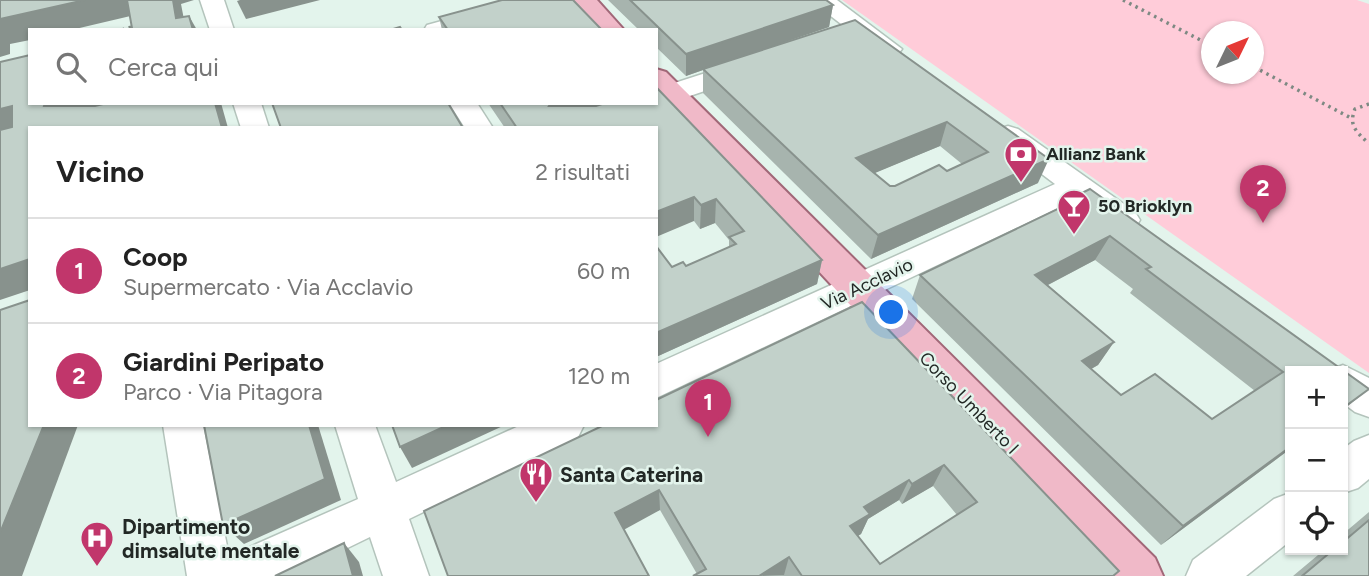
<!DOCTYPE html>
<html lang="it">
<head>
<meta charset="utf-8">
<style>
  body { margin:0; font-family:Figtree,sans-serif; background:#f2f2f2; color:#222 }
  .controls { position:absolute; right:21px; bottom:21px; display:grid; overflow:hidden; border-radius:0px; box-shadow:0 2px 5px #0004 }
  .controls button { width:63px; height:63px; display:grid; place-items:center; padding:0; border:0; border-bottom:2px solid #e0e0e0; background:#fff; color:#222; font:35px sans-serif }
  .compass { position:absolute; left:1201px; top:21px; width:63px; height:63px; border-radius:50%; background:#fff; box-shadow:0 2px 5px #0004; rotate:47deg }
  .you { position:absolute; left:892px; top:313px; width:24px; height:24px; margin:-18px; border:5px solid #fff; border-radius:50%; background:#1a73e8; box-shadow:0 0 0 10px #1a73e833 }
  .badge { display:grid; place-items:center; width:46px; height:46px; border-radius:50%; background:#c1366b; color:#fff; font-size:23px; font-weight:700 }
  .pin { position:absolute; translate:-50% -58px; filter:drop-shadow(0 2px 4px #0008) }
  .pin::after { content:''; position:absolute; top:37px; width:24px; height:21px; background:inherit; clip-path:polygon(0 0,100% 0,50% 100%) }
  .list { margin:0; padding:0; list-style:none }
  h2 { display:flex; justify-content:space-between; align-items:center; height:91px; margin:0; padding:0 28px; font-size:30px }
  h2 small { font-size:23px; font-weight:400; color:#767676 }
  .list li { display:grid; grid-template-columns:46px 1fr auto; gap:21px; align-items:center; box-sizing:border-box; height:105px; padding:0 28px; border-top:2px solid #e0e0e0 }
  .list b { display:block; font-size:26px; white-space:nowrap }
  .list p { margin:0; font-size:23px; white-space:nowrap; color:#767676 }
  .list em { font-size:23px; font-style:normal; color:#767676 }
  .icon { flex:none; width:38px; height:38px; fill:none; stroke:currentColor; stroke-width:2; stroke-linecap:round; stroke-linejoin:round }
  .map { position:relative; flex:none; width:1369px; height:576px; overflow:hidden }
  .search { position:absolute; background:#fff; box-shadow:0 2px 5px #0004; left:28px; top:28px; width:630px; height:77px; display:flex; align-items:center; gap:18px; box-sizing:border-box; padding:0 24px; border-radius:0px; color:#767676; font-size:26px }
  .panel { position:absolute; background:#fff; box-shadow:0 2px 5px #0004; left:28px; top:126px; width:630px; height:301px; border-radius:0px }
  .map>svg:first-child { display:block }
  .green { fill:#ffccd9; fill-rule:evenodd }
  .lines { fill:none; stroke-linecap:round; stroke-linejoin:round }
  .minor-casing { stroke:#b4c4bc; stroke-width:3 }
  .major-casing { stroke:#a16878; stroke-width:4 }
  .path { stroke:#7e8983; stroke-width:3.5; stroke-dasharray:2.5 4.5; stroke-linecap:butt }
  .minor { fill:#fff; fill-rule:evenodd }
  .major { fill:#f0b9c8; fill-rule:evenodd }
  .wall { fill:#a7b4ae; fill-rule:evenodd }
  .shaded-wall { fill:#88928d }
  .building { fill:#c2d1ca; stroke:#88928d; stroke-width:2; fill-rule:evenodd }
  .labels { text-anchor:middle; dominant-baseline:central; stroke-width:5; stroke-linejoin:round; paint-order:stroke }
  .poi-label { font-size:18px; font-weight:bold; fill:#222825; stroke:#e3f4ec; text-anchor:start }
  .street-label { font-size:18px; fill:#222825; stroke:#e3f4ec }
  .near-poi-label { font-size:21px; font-weight:bold; fill:#222825; stroke:#e3f4ec; text-anchor:start }
</style>
</head>
<body>
<div class="map">
<svg width="1369" height="576" viewBox="0 0 1369 576">
  <rect width="100%" height="100%" fill="#e3f4ec"/>
  <path class="green" d="M842 0H1357L1369 4V373ZM1212 32H1254V74H1212Z"/>
  <g class="lines">
    <defs>
      <g id="minor">
        <polygon points="200,0 224,0 234,30 210,30"/>
        <polygon points="518,0 557,0 553,5 464,30 424,30 427,25"/>
        <polygon points="810,0 837,0 902,49 898,54 889,57 880,54"/>
        <polygon points="749,59 758,61 762,67 758,73 666,104 656,106 646,103 656,103 656,89"/>
        <polygon points="233,103 261,103 269,128 241,128"/>
        <polygon points="449,103 477,103 493,128 465,128"/>
        <path d="M1008 126 1018 129 1135 212 1140 220 1135 228C1111 235 1094 214 1075 200L656 398V364L1055 184 998 141 994 135 998 129Z"/>
        <polygon points="1343,365 1369,378 1369,417 1355,412 1343,403 1343,371 1328,371"/>
        <polygon points="163,425 203,425 229,556 358,499 335,425 375,425 396,482 521,425 584,425 578,437 409,519 429,576 383,576 370,537 290,576 187,576"/>
        <polygon points="1369,435 1369,479 1358,488 1343,493 1343,449 1354,441"/>
        <polygon points="1290,493 1290,541 1246,576 1186,576 1193,560 1274,499"/>
      </g>
      <g id="major">
        <polygon points="569,0 597,0 624,30 596,30"/>
        <polygon points="656,69 666,72 1155,558 1163,576 1102,576 656,96"/>
      </g>
    </defs>
    <use href="#minor" class="minor-casing"/>
    <use href="#major" class="major-casing"/>
    <g class="path">
      <polyline points="1123,0 1212,46"/>
      <polyline points="122,30 132,27 133,30"/>
      <polyline points="1254,67 1351,118"/>
      <path d="M1369 104 1355 109C1348 126 1357 132 1369 144"/>
    </g>
    <use href="#minor" class="minor"/>
    <use href="#major" class="major"/>
  </g>
  <g class="wall">
    <path d="M608 0H826L833 5 829 27 782 43 855 20 1038 183 871 259 703 93V70L686 76 656 47V30H639ZM940 146 962 164 947 171 895 186H890L874 173Z"/>
    <polygon points="439,17 602,30 442,30"/>
    <polygon points="488,103 656,103 822,260 817,284 656,357 656,246 672,267 686,266 729,247 729,240 715,223 700,229 694,221 656,128 505,128"/>
    <path d="M1090 189 1369 389 1343 410V371H1290V449L1161 545 912 299 920 275 1058 209 1061 203ZM1095 260 1133 289 1130 293 1255 391 1212 419 1155 374 1121 395 1091 369 1098 365 1114 342 1048 285Z"/>
    <path d="M862 302 1114 576H785L697 574 660 510 448 576ZM933 486 957 515 880 564 858 536 861 534 868 519 899 500 902 504Z"/>
    <polygon points="1369,512 1369,576 1293,576 1324,550 1343,550 1343,534"/>
  </g>
  <g class="shaded-wall">
    <polygon points="85,0 130,0 139,14 71,30 30,30 30,40 10,44 10,54 0,57 0,19"/>
    <polygon points="173,0 194,0 181,4 186,30 176,18"/>
    <polygon points="240,0 320,0 246,19 237,1"/>
    <polygon points="833,5 829,27 704,70 703,69 703,70 686,76 686,54"/>
    <polygon points="189,16 197,30 193,30"/>
    <polygon points="45,103 125,103 63,128 44,106"/>
    <polygon points="215,103 221,103 228,128 222,128"/>
    <polygon points="551,103 605,103 558,120 549,106"/>
    <polygon points="12,106 30,128 0,138 0,109"/>
    <polygon points="947,122 940,146 851,183 856,158"/>
    <polygon points="1049,159 1038,183 871,259 878,235"/>
    <polygon points="694,197 694,221 656,237 656,212"/>
    <polygon points="716,199 715,223 700,229 701,205"/>
    <polygon points="1110,236 1095,260 1023,298 1035,275"/>
    <polygon points="30,259 30,290 0,300 0,269"/>
    <polygon points="822,260 817,284 656,357 656,333"/>
    <polygon points="1114,342 1098,365 1067,383 1082,361"/>
    <polygon points="44,425 78,425 22,576 0,576 0,533"/>
    <polygon points="309,425 318,425 341,500 244,544 223,525"/>
    <polygon points="448,425 505,425 412,468 400,447"/>
    <polygon points="1290,447 1290,449 1161,545 1183,526"/>
    <polygon points="944,465 933,486 902,504 912,484"/>
    <polygon points="909,480 899,500 868,519 861,534 843,545 850,526 864,507"/>
    <polygon points="659,490 660,510 618,533 615,513"/>
    <polygon points="344,543 359,562 363,576 353,576"/>
    <polygon points="789,557 784,575 759,576"/>
  </g>
  <g class="building">
    <polygon points="0,0 85,0 0,19"/>
    <polygon points="127,0 173,0 176,18 189,16 193,30 127,30 132,28"/>
    <polygon points="502,0 573,0 602,30 448,30 439,17"/>
    <polygon points="630,0 826,0 833,5 686,54"/>
    <path d="M855 20 1049 159 878 235 703 69ZM947 122 988 152 947 171 939 165 895 186H890L856 158Z"/>
    <polygon points="400,27 402,30 390,30"/>
    <polygon points="30,55 30,103 45,103 44,106 95,106 107,103 215,103 222,128 30,128 30,259 0,269 0,130 12,127 12,106 0,109 0,62"/>
    <polygon points="656,87 822,260 656,333 656,246 672,267 683,262 686,266 736,244 729,237 744,231 716,199 701,205 694,197 656,212 656,128 517,128 500,103 551,103 549,106 596,106 605,103 656,103"/>
    <polygon points="272,103 448,103 463,128 281,128"/>
    <path d="M1090 189 1369 389 1343 408V371H1290V447L1183 526 920 275 1064 206 1061 203ZM1110 236 1151 267 1146 269 1283 372 1212 419 1155 374 1121 395 1082 361 1114 342 1035 275Z"/>
    <polygon points="30,300 30,425 44,425 0,533 0,310"/>
    <path d="M862 302 1119 571 1113 576H802L789 557 759 576H693L706 569 659 490 615 513 649 576H448L424 511 604 425H656V400ZM944 465 977 502 880 564 850 526 870 514 864 507 909 480 912 484Z"/>
    <polygon points="204,425 309,425 325,479 223,525"/>
    <polygon points="392,425 448,425 400,447"/>
    <polygon points="1369,520 1369,576 1302,576 1333,550 1343,550 1343,542"/>
    <polygon points="344,543 353,576 275,576"/>
  </g>
  <defs>
    <symbol id="bank-pin" viewBox="-11 -11 22 30"><path d="M0 17L-7.5 6A9.5 9.5 0 1 1 7.5 6Z" fill="#c1366b" stroke="#e3f4ec"/><path d="M-6-4H6V4H-6ZM0-2.3a2.3 2.3 0 1 0 0 4.6a2.3 2.3 0 1 0 0-4.6Z" fill="#fff"/></symbol>
    <symbol id="bar-pin" viewBox="-11 -11 22 30"><path d="M0 17L-7.5 6A9.5 9.5 0 1 1 7.5 6Z" fill="#c1366b" stroke="#e3f4ec"/><path d="M-6-5H6L.8 .8V4.5H3.5V6h-7V4.5H-.8V.8Z" fill="#fff"/></symbol>
    <symbol id="restaurant-pin" viewBox="-11 -11 22 30"><path d="M0 17L-7.5 6A9.5 9.5 0 1 1 7.5 6Z" fill="#c1366b" stroke="#e3f4ec"/><path d="M-5-6h1v4h1v-4h1v4h1v-4h1v5L-1.5 .5V6h-2V.5L-5-1ZM5-6V6H3V1.5H1.5Q1.5-4 5-6Z" fill="#fff"/></symbol>
    <symbol id="hospital-pin" viewBox="-11 -11 22 30"><path d="M0 17L-7.5 6A9.5 9.5 0 1 1 7.5 6Z" fill="#c1366b" stroke="#e3f4ec"/><path d="M-5-5h3v3.5h4V-5h3V5h-3V1.5h-4V5h-3Z" fill="#fff"/></symbol>
  </defs>
  <g fill-rule="evenodd">
    <use href="#bank-pin" x="1002" y="135" width="38" height="52"/>
    <use href="#bar-pin" x="1055" y="187" width="38" height="52"/>
    <use href="#restaurant-pin" x="517" y="455" width="38" height="52"/>
    <use href="#hospital-pin" x="78" y="519" width="38" height="52"/>
  </g>
  <g class="labels">
    <g class="poi-label">
      <text x="1046" y="154">Allianz Bank</text>
      <text x="1098" y="206">50 Brioklyn</text>
    </g>
    <g class="street-label">
      <text transform="translate(867 284) rotate(-25)">Via Acclavio</text>
      <text transform="translate(969 403) rotate(46)">Corso Umberto I</text>
    </g>
    <g class="near-poi-label">
      <text x="560" y="474">Santa Caterina</text>
      <text x="122" y="526">Dipartimento<tspan x="122" dy="24">dimsalute mentale</tspan></text>
    </g>
  </g>
</svg>
<div class="controls">
<button>+</button>
<button>−</button>
<button><svg class="icon" aria-label="locate" viewBox="0 0 24 24"><circle cx="12" cy="12" r="6"/><path d="M12 2v4M12 18v4M2 12h4M18 12h4"/></svg></button>
</div>
<svg class="compass" viewBox="-18 -18 36 36"><path d="M0-13l5 13h-10z" fill="#e53935"/><path d="M0 13l5-13h-10z" fill="#767676"/></svg>
<div class="you"></div>
<div class="pin badge" style="left:708px;top:437px">1</div>
<div class="pin badge" style="left:1263px;top:223px">2</div>
<div class="search"><svg class="icon" aria-label="search" viewBox="0 0 24 24"><circle cx="10" cy="10" r="6"/><path d="M15 15l6 6"/></svg>Cerca qui</div>
<section class="panel">
<h2>Vicino<small>2 risultati</small></h2>
<ul class="list">
<li><span class="badge">1</span><div><b>Coop</b><p>Supermercato · Via Acclavio</p></div><em>60 m</em></li>
<li><span class="badge">2</span><div><b>Giardini Peripato</b><p>Parco · Via Pitagora</p></div><em>120 m</em></li>
</ul>
</section>
</div>
</body>
</html>
